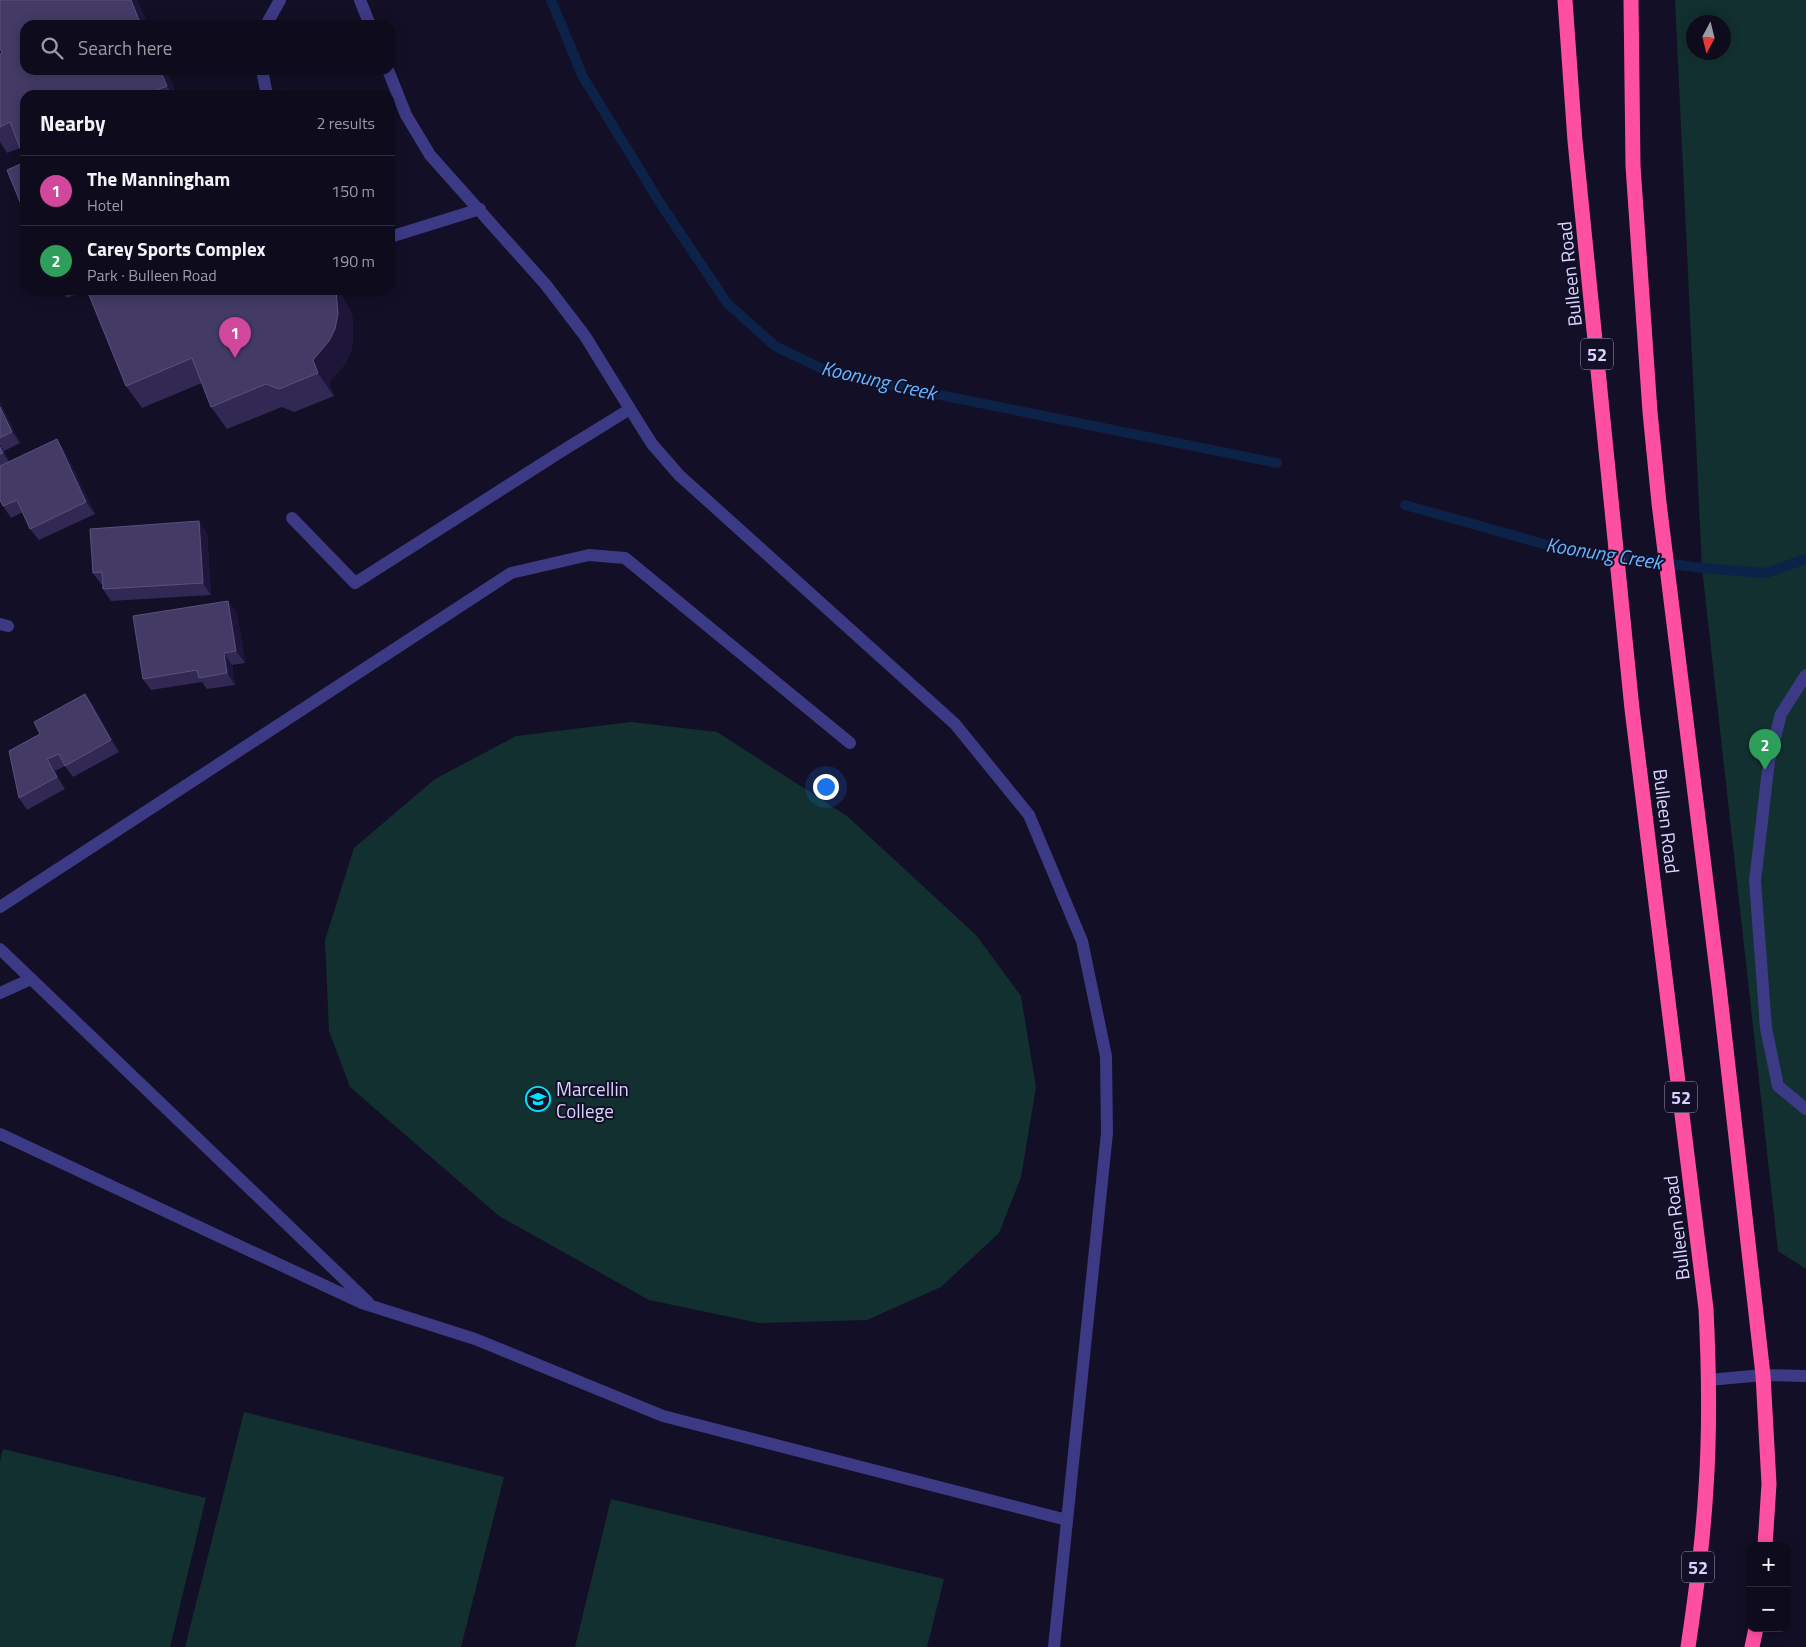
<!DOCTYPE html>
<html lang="en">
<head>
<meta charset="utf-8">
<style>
  body { margin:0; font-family:"Titillium Web",sans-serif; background:#171425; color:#f1f3f6 }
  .controls { position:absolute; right:15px; bottom:15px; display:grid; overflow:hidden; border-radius:10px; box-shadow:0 2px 12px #0003 }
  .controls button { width:45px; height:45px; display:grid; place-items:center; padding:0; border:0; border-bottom:1px solid #2e2b3b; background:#0e0b1c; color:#f1f3f6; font:25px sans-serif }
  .compass { position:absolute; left:1686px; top:15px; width:45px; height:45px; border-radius:50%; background:#0e0b1c; box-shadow:0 2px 12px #0003; rotate:187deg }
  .you { position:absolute; left:825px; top:786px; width:18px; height:18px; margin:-12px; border:4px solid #fff; border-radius:50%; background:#1a73e8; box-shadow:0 0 0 8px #1a73e833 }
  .badge { display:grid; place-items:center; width:32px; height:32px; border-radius:50%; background:#d93025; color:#fff; font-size:16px; font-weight:700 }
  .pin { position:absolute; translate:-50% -41px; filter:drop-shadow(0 1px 2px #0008) }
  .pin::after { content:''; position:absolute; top:26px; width:18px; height:15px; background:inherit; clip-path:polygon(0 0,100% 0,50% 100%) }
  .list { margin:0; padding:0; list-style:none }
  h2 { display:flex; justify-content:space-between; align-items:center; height:65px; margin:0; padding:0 20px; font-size:21px }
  h2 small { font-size:16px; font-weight:400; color:#9b9ba3 }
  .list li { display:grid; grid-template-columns:32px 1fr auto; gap:15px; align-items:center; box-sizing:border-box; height:70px; padding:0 20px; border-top:1px solid #2e2b3b }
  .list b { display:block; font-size:19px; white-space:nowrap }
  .list p { margin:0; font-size:16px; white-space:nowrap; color:#9b9ba3 }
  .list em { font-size:16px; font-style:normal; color:#9b9ba3 }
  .icon { flex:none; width:28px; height:28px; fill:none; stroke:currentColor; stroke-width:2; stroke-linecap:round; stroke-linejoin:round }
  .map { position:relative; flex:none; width:1806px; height:1647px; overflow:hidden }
  .search { position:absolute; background:#0e0b1c; box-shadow:0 2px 12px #0003; left:20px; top:20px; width:375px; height:55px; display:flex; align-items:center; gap:12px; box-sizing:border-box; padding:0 18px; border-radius:15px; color:#9b9ba3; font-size:19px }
  .panel { position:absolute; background:#0e0b1c; box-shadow:0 2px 12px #0003; left:20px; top:90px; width:375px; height:205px; border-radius:15px }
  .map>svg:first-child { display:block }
  .green { fill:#12302f; fill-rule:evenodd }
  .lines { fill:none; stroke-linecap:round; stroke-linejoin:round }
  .stream { stroke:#0c2248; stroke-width:10 }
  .minor { stroke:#3d3a85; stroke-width:12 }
  .highway { stroke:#ff4fa3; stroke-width:15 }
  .wall { fill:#312854 }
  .shaded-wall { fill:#1d163a }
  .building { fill:#433a66; stroke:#5a527e }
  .labels { text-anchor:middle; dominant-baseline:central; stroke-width:4; stroke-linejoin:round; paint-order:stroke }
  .shield { fill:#130f26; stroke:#9e99be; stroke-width:1 }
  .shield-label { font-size:18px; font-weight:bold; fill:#d9d4ff }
  .street-label { font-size:19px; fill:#d9d4ff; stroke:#130f26 }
  .poi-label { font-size:19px; fill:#d9d4ff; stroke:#130f26; text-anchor:start }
  .water-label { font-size:20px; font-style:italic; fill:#62b6ff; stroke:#130f26 }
</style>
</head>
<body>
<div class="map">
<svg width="1806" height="1647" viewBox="0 0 1806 1647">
  <rect width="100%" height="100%" fill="#130f26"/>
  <g class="green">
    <path d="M1675 0H1806V1269L1778 1251 1702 568ZM1694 22H1724V52H1694Z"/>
    <polygon points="631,722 717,732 847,816 976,935 1021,996 1036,1087 1021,1177 999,1233 941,1287 867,1320 759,1323 649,1300 499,1216 350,1087 329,1031 325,940 354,848 435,779 516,736"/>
    <polygon points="244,1412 504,1477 461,1647 185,1647"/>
    <polygon points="3,1449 206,1498 170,1647 0,1647 0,1461"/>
    <polygon points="611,1499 944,1579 927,1647 575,1647"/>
  </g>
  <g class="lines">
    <g class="stream">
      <polyline points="551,0 583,77 662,206 727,303 775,346 831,373 1277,463"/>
      <polyline points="1405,505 1565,550 1702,568 1766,573 1806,559"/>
    </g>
    <g class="minor">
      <polyline points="360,0 370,25"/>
      <polyline points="266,25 280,0"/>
      <polyline points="262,70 267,95"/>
      <polyline points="390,237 480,209"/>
      <polyline points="630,409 652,444 679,475 955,724 1029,815 1082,941 1106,1056 1107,1133 1054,1647"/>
      <polyline points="292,518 355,583 562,451 630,409 585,336 546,285 430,155 406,115 388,70"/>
      <polyline points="0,624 8,626"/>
      <polyline points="1806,675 1781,714 1769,761 1755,881 1766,1028 1778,1086 1806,1109"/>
      <polyline points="0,907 511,573 589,555 625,558 850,743"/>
      <polyline points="0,949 368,1302"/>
      <polyline points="0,993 31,979"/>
      <polyline points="0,1134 362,1303 475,1339 663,1416 1067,1520"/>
      <polyline points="1709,1380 1763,1375 1806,1376"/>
    </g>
    <g class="highway">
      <path d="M1565 0 1575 141 1632 709 1706 1309C1709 1369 1710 1429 1706 1488 1703 1541 1696 1594 1688 1647"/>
      <polyline points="1631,0 1633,166 1650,412 1659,503 1719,987 1763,1375 1769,1484 1765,1546"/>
      <polyline points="1752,1647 1756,1628"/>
    </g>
  </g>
  <g class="wall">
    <polygon points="0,0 137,0 148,25 25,70 166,70 177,95 25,95 20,148 7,153 0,142 0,54 2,53"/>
    <polygon points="61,290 86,290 67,298"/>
    <polygon points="87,290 352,313 353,336 351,352 345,364 329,382 334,396 294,412 282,407 227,429 211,407 202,383 142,408 126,386"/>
    <polygon points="0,402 20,443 4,451 9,462 65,451 95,514 39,540 30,529 23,512 11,518 3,506 0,500"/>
    <polygon points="207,533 211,595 111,601 103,589 102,584 101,584 93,573"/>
    <polygon points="228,601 237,613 245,663 232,665 235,685 207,689 202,682 151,690 143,679"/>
    <polygon points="93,705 119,752 73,777 65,766 55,771 65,789 27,810 19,798 9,751"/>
  </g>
  <g class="shaded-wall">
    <polygon points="131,0 137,0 148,25 141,25"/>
    <polygon points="160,70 166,70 177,95 173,95 167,86"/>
    <polygon points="336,290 339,290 352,313 353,336 351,352 345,364 329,382 334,396 318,373 313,360"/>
    <polygon points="0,402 20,443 12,432 0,407"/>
    <polygon points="57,439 65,451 95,514 86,502"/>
    <polygon points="0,445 4,451 11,464 3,453 0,447"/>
    <polygon points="199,521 207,533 211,595 203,583"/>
    <polygon points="228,601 237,613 245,663 236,651"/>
    <polygon points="224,653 232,665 235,685 227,673"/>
    <polygon points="85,694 93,705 119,752 111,740"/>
    <polygon points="47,759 55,771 65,789 57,777"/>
  </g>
  <g class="building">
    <polygon points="0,0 131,0 141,25 25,25 25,70 160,70 167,86 142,95 25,95 25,161 10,122 0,127 0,54 2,53 0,48"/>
    <polygon points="284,90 286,95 271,95"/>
    <polygon points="25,162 25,214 7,170"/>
    <polygon points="87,290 336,290 338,314 335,329 329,341 313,360 318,373 279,389 266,384 211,407 192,358 126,386"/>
    <polygon points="0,407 12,432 0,438"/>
    <polygon points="57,439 86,502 30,529 17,500 3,506 0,500 0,466"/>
    <polygon points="0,447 3,453 0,454"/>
    <polygon points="199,521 203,583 103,589 102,572 93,573 90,529"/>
    <polygon points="228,601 236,651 224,653 227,673 199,678 197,670 143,679 133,616"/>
    <polygon points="85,694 111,740 65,766 59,754 47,759 57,777 19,798 9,751 40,734 34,722"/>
  </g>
  <defs>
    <symbol id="school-ring" viewBox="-11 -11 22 22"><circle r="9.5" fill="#130f26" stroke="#00e5ff" stroke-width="1.5"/><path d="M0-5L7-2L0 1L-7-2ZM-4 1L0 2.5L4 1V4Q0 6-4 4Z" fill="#00e5ff"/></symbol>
  </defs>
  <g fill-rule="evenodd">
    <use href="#school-ring" x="524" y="1085" width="28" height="28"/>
  </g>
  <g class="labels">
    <g class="shield">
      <rect x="1581" y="338.5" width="32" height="31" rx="4"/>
      <rect x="1665" y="1081.5" width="32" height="31" rx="4"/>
      <rect x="1682" y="1551.5" width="32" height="31" rx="4"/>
    </g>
    <g class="shield-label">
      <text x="1597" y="354">52</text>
      <text x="1681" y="1097">52</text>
      <text x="1698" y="1567">52</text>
    </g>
    <g class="street-label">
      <text transform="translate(1569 274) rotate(-96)">Bulleen Road</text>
      <text transform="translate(1667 821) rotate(83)">Bulleen Road</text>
      <text transform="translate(1676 1228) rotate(-97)">Bulleen Road</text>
    </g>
    <g class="poi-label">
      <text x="556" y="1088">Marcellin<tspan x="556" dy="22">College</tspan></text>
    </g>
    <g class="water-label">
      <text transform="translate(879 380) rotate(13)">Koonung Creek</text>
      <text transform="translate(1604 553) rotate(9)">Koonung Creek</text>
    </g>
  </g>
</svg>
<div class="controls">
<button>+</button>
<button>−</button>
</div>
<svg class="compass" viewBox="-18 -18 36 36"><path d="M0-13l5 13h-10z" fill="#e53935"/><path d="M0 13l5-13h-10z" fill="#9b9ba3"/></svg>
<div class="you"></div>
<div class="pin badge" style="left:235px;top:358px;background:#d1479c">1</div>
<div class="pin badge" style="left:1765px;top:770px;background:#2e9e5b">2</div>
<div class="search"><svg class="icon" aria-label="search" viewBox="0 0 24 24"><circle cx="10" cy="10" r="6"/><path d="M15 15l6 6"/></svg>Search here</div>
<section class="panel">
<h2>Nearby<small>2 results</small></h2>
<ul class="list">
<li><span class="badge" style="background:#d1479c">1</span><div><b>The Manningham</b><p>Hotel</p></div><em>150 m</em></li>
<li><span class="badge" style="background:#2e9e5b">2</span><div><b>Carey Sports Complex</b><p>Park · Bulleen Road</p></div><em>190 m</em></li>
</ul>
</section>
</div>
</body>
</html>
